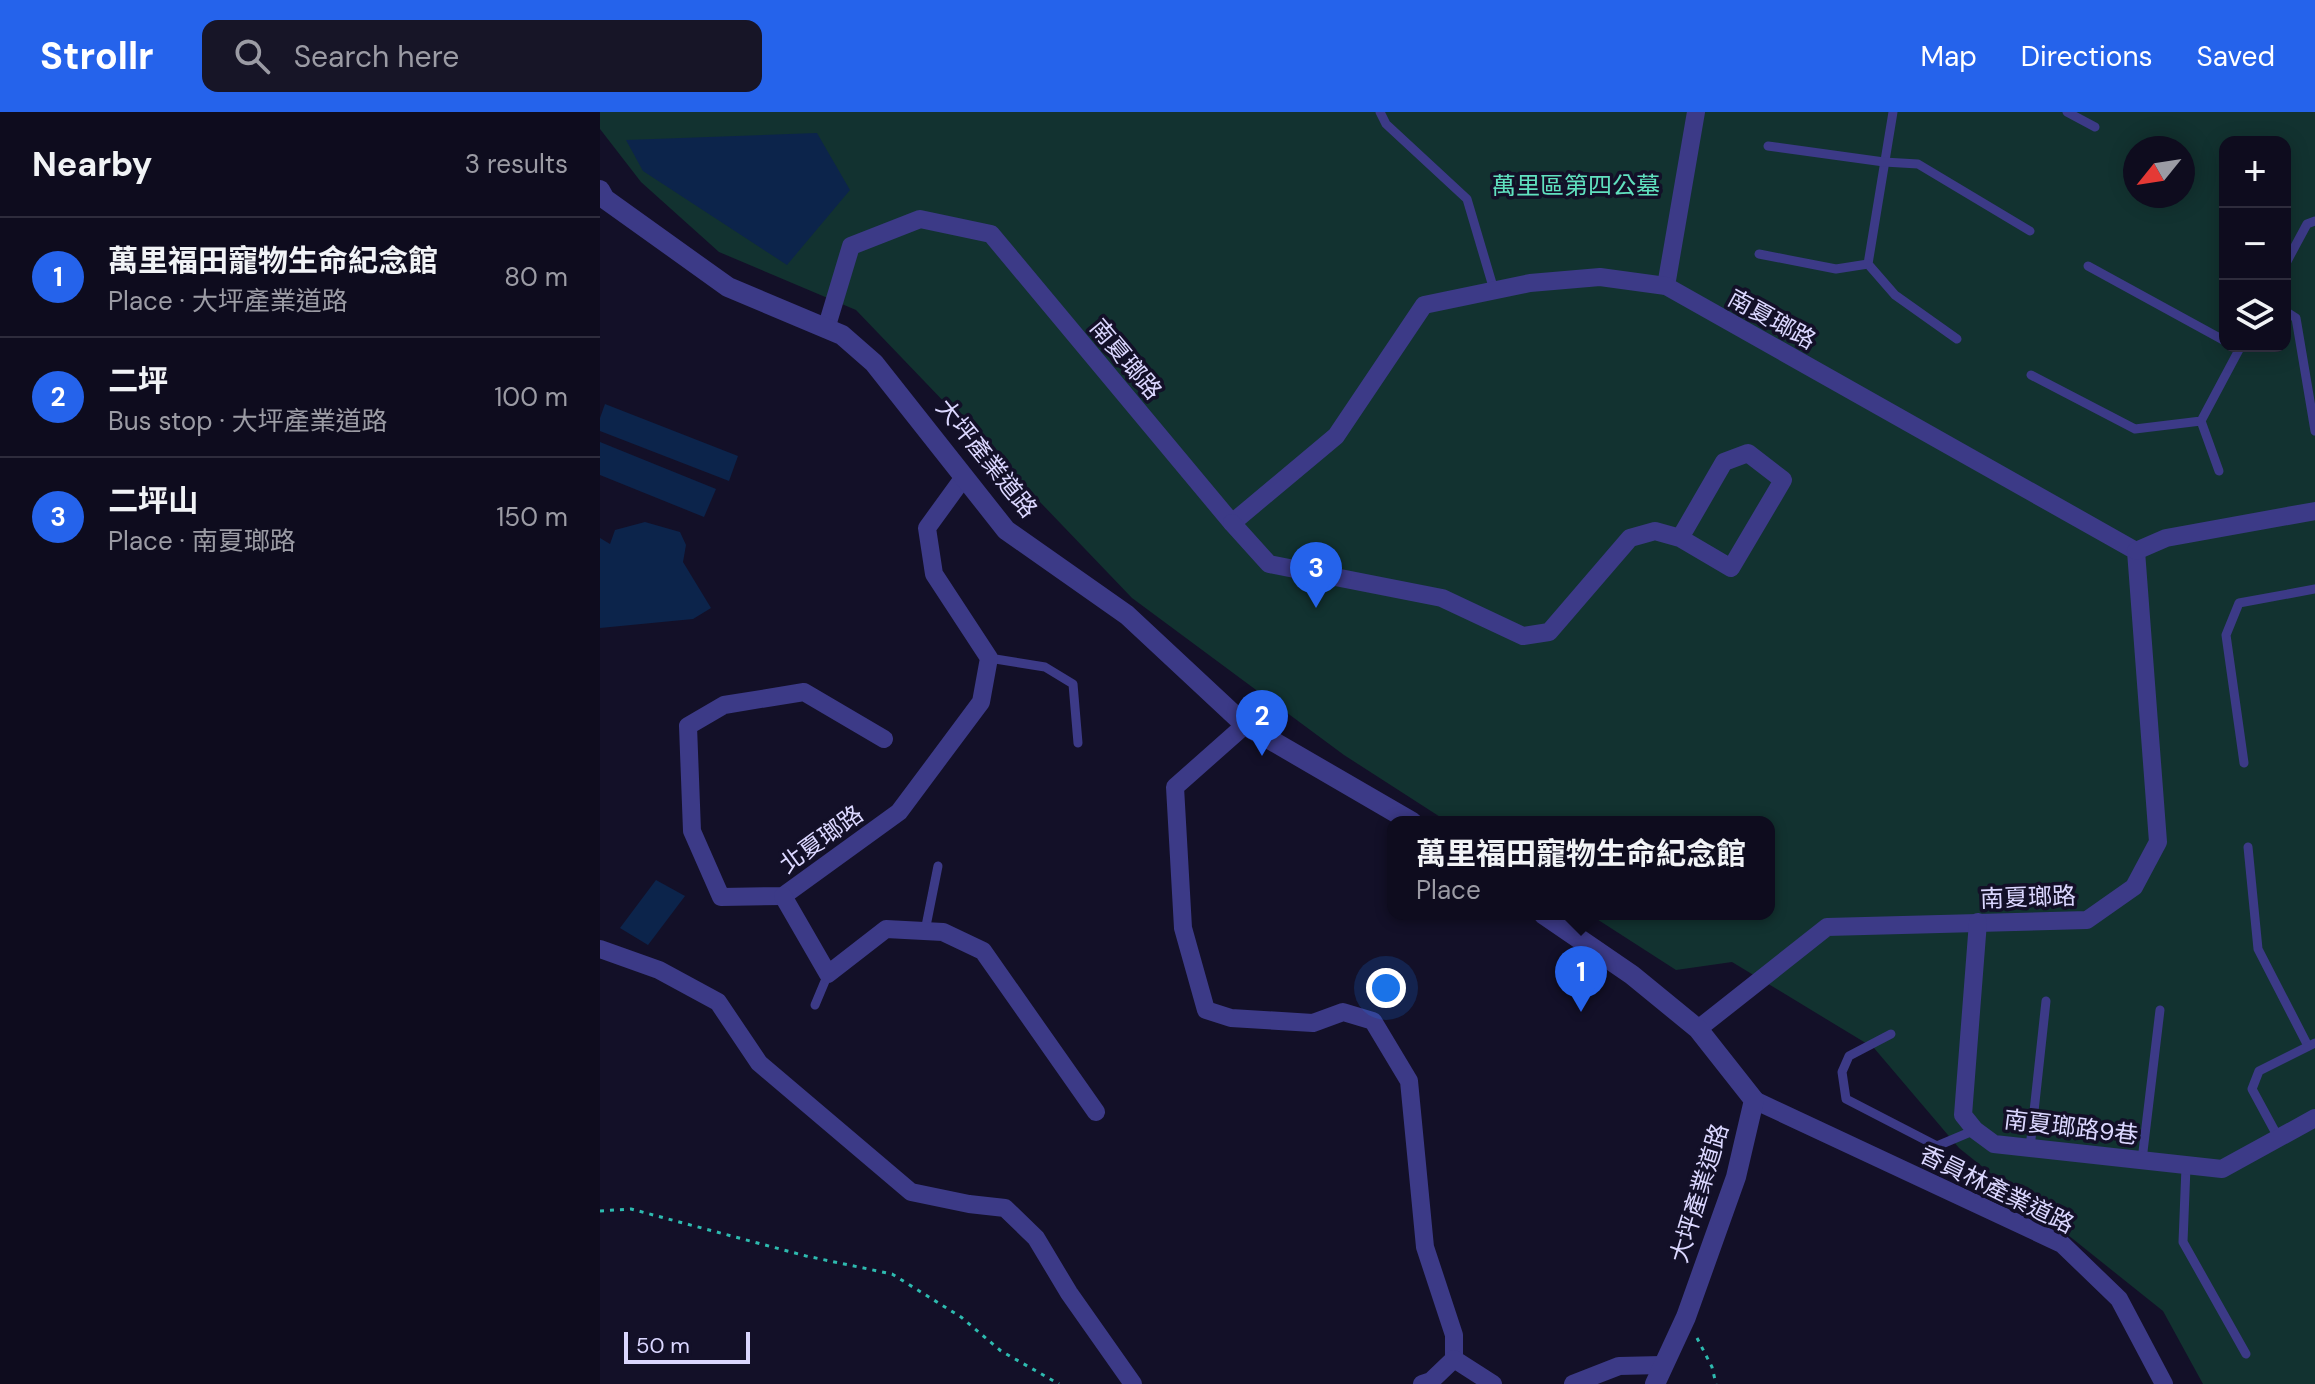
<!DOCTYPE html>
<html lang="en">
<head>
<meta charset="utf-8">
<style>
  body { margin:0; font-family:"DM Sans","Noto Sans TC",sans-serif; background:#171527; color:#f1f3f6 }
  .controls { position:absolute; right:24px; top:24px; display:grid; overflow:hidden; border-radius:16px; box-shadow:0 4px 20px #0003 }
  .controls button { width:72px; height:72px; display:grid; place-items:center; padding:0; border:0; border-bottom:2px solid #2e2c3c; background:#0e0c1e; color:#f1f3f6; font:40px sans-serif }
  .compass { position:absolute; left:1523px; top:24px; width:72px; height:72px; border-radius:50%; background:#0e0c1e; box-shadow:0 4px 20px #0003; rotate:240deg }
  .scale { position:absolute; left:24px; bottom:20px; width:126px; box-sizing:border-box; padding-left:8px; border:4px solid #dbd7ff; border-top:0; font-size:22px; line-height:28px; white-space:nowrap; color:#dbd7ff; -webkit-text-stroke:6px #131028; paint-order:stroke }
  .you { position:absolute; left:786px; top:876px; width:28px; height:28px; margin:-20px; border:6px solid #fff; border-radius:50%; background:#1a73e8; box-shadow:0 0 0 12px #1a73e833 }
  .badge { display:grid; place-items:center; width:52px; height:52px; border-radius:50%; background:#2563eb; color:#fff; font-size:26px; font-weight:700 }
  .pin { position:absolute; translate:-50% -66px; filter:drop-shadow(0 2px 4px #0008) }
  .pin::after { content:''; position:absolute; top:42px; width:28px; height:24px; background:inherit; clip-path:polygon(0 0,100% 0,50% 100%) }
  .popup { position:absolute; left:787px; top:704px; width:388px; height:104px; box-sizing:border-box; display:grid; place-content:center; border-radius:16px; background:#0e0c1e; filter:drop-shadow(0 2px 6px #0005); font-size:26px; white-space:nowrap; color:#9b9ba4 }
  .popup b { font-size:30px; color:#f1f3f6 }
  .popup::after { content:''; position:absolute; left:50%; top:100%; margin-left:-16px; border:16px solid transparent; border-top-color:#0e0c1e }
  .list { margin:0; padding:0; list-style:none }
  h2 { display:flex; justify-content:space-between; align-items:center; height:104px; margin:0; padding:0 32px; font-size:34px }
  h2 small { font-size:26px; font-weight:400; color:#9b9ba4 }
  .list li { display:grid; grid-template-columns:52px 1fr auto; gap:24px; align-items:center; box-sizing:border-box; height:120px; padding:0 32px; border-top:2px solid #2e2c3c }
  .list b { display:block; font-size:30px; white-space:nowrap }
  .list p { margin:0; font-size:26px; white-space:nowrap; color:#9b9ba4 }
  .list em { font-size:26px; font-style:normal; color:#9b9ba4 }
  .icon { flex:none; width:44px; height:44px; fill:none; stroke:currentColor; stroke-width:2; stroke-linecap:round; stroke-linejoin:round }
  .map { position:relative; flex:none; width:1715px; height:1272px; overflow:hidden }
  header { display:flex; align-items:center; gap:48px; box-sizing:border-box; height:112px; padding:0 40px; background:#2563eb; color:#fff }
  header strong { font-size:38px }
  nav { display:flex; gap:44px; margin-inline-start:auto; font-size:28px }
  .search { width:560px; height:72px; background:#171527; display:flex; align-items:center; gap:20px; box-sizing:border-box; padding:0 28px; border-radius:16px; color:#9b9ba4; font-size:30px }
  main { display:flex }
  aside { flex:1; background:#0e0c1e }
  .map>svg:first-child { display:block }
  .green { fill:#123230; fill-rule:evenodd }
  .water { fill:#0c244b }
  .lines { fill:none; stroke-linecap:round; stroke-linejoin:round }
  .path { stroke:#2ebbb0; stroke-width:3; stroke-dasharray:4 6; stroke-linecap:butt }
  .service { stroke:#3c3a87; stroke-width:9 }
  .minor { stroke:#3c3a87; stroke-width:18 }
  .tertiary { stroke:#3c3a87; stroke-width:20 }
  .labels { text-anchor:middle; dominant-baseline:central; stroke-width:7; stroke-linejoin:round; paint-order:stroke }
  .park-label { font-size:24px; fill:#60e1bf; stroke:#131028 }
  .street-label { font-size:24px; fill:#dbd7ff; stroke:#131028 }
</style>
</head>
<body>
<header>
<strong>Strollr</strong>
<div class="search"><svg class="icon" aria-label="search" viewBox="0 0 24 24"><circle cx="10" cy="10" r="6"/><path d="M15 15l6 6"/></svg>Search here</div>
<nav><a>Map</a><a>Directions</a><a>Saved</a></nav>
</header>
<main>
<aside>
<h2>Nearby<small>3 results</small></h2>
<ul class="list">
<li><span class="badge">1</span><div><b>萬里福田寵物生命紀念館</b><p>Place · 大坪產業道路</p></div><em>80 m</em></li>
<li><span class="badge">2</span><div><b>二坪</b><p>Bus stop · 大坪產業道路</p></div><em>100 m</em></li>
<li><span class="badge">3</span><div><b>二坪山</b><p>Place · 南夏瑯路</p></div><em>150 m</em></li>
</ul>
</aside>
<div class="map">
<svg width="1715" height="1272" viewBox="0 0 1715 1272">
  <rect width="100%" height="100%" fill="#131028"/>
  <path class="green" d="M0 0H1715V1272H1603L1563 1199 1359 1036 1274 936 1132 850 1076 858 989 802H1169V710H848L744 643 532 486 256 198 119 140 41 70 0 17ZM1625 30H1685V234H1625ZM1535 36H1583V84H1535Z"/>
  <g class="water">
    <polygon points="217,21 250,78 187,153 43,59 26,28"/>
    <polygon points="5,292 138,344 129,369 0,319 0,306"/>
    <polygon points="0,330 116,377 104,405 0,363"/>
    <polygon points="45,410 80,420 86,433 83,450 111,496 93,507 0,516 0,426 10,432 15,418"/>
    <polygon points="56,768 85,784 48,833 20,816"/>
  </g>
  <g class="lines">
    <g class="path">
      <polyline points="0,1099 31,1097 206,1144 292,1162 361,1205 401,1239 459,1272"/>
      <polyline points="1097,1226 1112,1255 1116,1272"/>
    </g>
    <g class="service">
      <polyline points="780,0 786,12 867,87 894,178"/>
      <polyline points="1293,0 1268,152 1295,183 1357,227"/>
      <polyline points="1467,0 1495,15"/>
      <polyline points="1168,34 1284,50 1318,52 1430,119"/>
      <polyline points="1159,142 1236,157 1268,152"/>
      <polyline points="1685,153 1707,112 1715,109"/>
      <polyline points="1488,154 1625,229"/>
      <polyline points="1685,199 1696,206 1715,319"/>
      <polyline points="1431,263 1535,317 1601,309 1641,234"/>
      <polyline points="1601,309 1619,359"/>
      <polyline points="389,546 445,555 473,572 478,631"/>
      <polyline points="1644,651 1626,523 1639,491 1715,477"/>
      <polyline points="1648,735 1658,837 1708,934"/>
      <polyline points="325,819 338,754"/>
      <polyline points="215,893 228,862"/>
      <polyline points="1291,922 1249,944 1242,960 1246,987 1337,1034 1375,1018"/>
      <polyline points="1678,1025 1652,977 1659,959 1715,931"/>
      <polyline points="1430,1036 1446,889"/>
      <polyline points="1542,1048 1560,898"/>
      <polyline points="1586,1055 1583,1130 1646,1242"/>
    </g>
    <g class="minor">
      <polyline points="1066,174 1096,0"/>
      <polyline points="226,217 251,134 320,107 391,122 632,411 736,324 824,193 930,171 1000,165 1066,174 1536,439 1558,730 1534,775 1487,808 1227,815 1098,917"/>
      <polyline points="632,411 669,452 842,486 923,524 949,520 1030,426 1055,419 1080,426 1124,350 1148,341 1183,368 1131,456 1080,426"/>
      <polyline points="1536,439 1566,426 1715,399"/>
      <polyline points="645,613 575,675 583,816 606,898 631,906 713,911 743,900 773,909 809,969 825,1135 854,1223 854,1247"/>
      <polyline points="284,627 204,580 124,593 88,614 92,719 121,785 183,784 299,700 381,590 389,546 334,462 327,416 364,365"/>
      <polyline points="183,784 228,862 286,817 343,820 383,839 496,1000"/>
      <polyline points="1378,810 1363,1003 1375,1018 1394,1032 1622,1057 1715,1006"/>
      <polyline points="0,837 59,858 118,890 159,951 311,1080 369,1092 405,1096 436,1126 469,1181 533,1272"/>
      <polyline points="1154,988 1462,1132 1519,1187 1564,1272"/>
      <polyline points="822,1272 831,1269 854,1247 893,1272"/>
      <polyline points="973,1272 1019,1254 1062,1253"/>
    </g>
    <g class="tertiary">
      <polyline points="0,78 5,87 128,175 242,223 274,251 406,418 527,503 645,613 812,710"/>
      <polyline points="943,802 1032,863 1098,917 1154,988 1136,1065 1086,1205 1055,1272"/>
    </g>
  </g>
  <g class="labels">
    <g class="park-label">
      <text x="976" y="73">萬里區第四公墓</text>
    </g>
    <g class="street-label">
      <text transform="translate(1172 207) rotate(29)">南夏瑯路</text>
      <text transform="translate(526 247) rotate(50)">南夏瑯路</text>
      <text transform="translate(387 346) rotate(51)">大坪產業道路</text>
      <text transform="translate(221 727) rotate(-36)">北夏瑯路</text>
      <text transform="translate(1428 785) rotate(-2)">南夏瑯路</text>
      <text transform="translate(1471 1015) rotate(7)">南夏瑯路9巷</text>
      <text transform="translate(1397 1077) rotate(26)">香員林產業道路</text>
      <text transform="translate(1099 1081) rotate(-73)">大坪產業道路</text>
    </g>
  </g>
</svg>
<div class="controls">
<button>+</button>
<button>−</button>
<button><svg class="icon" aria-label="layers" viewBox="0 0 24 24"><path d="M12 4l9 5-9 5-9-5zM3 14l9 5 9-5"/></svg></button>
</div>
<svg class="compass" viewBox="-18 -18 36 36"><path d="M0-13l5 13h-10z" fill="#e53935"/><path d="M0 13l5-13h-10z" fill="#9b9ba4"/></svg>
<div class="scale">50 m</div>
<div class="you"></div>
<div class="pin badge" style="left:981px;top:900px">1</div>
<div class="popup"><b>萬里福田寵物生命紀念館</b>Place</div>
<div class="pin badge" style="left:662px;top:644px">2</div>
<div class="pin badge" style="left:716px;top:496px">3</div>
</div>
</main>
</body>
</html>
